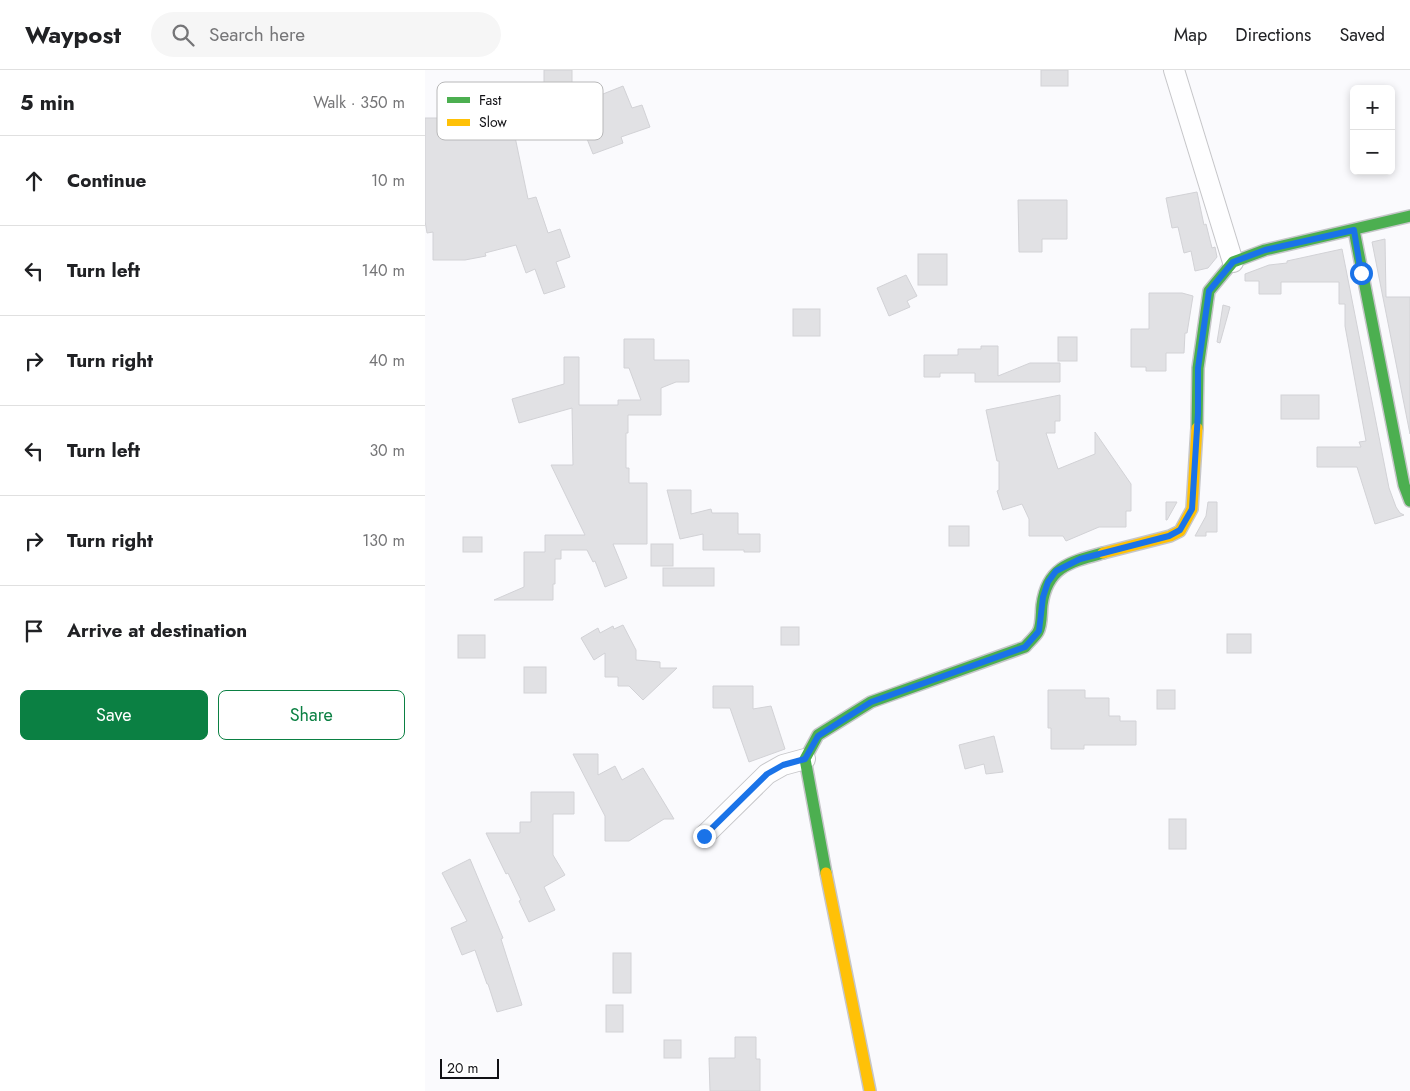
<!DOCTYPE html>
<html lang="en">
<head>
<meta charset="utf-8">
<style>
  body { margin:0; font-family:Jost,sans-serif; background:#f6f6f6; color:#202124 }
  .controls { position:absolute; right:15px; top:15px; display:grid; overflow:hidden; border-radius:8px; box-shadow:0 2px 8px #0003 }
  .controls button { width:45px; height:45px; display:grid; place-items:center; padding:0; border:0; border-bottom:1px solid #e0e0e0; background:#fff; color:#202124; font:25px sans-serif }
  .scale { position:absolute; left:15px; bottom:12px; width:59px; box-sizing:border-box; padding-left:5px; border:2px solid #111115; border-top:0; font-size:14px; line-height:18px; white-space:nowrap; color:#111115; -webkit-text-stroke:4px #fff; paint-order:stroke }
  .stop { position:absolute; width:15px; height:15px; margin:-11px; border:4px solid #1a73e8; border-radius:50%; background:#fff }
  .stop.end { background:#1a73e8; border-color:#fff; box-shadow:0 1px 5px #0008 }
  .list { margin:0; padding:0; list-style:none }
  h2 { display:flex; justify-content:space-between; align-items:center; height:65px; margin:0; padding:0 20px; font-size:21px }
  h2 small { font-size:16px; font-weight:400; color:#757577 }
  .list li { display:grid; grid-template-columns:32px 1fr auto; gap:15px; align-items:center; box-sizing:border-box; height:90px; padding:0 20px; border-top:1px solid #e0e0e0 }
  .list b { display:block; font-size:19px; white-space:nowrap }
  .list em { font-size:16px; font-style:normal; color:#757577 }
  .actions { display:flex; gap:10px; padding:15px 20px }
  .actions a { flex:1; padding:11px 0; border:1px solid #0b8043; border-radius:8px; text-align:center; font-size:18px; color:#0b8043 }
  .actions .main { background:#0b8043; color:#fff }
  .icon { flex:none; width:28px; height:28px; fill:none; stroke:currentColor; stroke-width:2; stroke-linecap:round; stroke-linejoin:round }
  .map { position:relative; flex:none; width:985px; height:1021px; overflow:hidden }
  header { display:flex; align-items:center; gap:30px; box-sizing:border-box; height:70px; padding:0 25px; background:#fff; border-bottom:1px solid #e0e0e0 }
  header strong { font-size:24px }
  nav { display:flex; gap:28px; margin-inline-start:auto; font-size:18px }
  .search { width:350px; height:45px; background:#f6f6f6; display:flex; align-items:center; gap:12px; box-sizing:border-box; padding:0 18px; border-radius:28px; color:#757577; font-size:19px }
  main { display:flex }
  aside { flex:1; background:#fff }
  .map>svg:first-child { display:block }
  .building { fill:#e1e1e4; stroke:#d2d2d6 }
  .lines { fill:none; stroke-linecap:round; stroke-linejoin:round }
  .street-casing { stroke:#c6c6c9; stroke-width:22 }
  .fast-casing { stroke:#c6c6c9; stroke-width:14 }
  .slow-casing { stroke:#c6c6c9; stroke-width:14 }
  .street { stroke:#fefeff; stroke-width:20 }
  .fast { stroke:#4caf50; stroke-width:11 }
  .slow { stroke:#ffc107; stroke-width:11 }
  .route { stroke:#1a73e8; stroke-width:6 }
  .key { fill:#fff; stroke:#b8b8b9; stroke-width:1 }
  .key-label { font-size:14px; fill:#111115 }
</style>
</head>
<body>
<header>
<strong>Waypost</strong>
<div class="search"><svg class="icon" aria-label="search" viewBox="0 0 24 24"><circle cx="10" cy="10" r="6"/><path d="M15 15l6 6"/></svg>Search here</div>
<nav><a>Map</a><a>Directions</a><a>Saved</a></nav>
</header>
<main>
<aside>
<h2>5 min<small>Walk · 350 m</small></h2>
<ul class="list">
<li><svg class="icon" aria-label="ahead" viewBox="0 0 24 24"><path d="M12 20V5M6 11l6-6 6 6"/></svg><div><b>Continue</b></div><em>10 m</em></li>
<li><svg class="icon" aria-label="left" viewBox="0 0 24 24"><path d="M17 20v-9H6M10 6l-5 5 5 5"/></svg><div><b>Turn left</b></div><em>140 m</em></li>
<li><svg class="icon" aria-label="right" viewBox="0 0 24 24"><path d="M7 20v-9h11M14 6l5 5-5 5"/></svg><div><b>Turn right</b></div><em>40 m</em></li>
<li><svg class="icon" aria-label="left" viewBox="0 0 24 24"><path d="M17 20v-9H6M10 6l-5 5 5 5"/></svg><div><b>Turn left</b></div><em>30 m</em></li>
<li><svg class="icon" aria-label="right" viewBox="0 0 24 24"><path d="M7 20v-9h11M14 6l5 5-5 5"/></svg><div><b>Turn right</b></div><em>130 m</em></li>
<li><svg class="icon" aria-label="arrive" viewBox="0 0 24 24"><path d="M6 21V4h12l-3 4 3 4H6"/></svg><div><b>Arrive at destination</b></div></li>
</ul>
<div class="actions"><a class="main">Save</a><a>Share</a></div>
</aside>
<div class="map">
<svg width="985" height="1021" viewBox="0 0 985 1021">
  <rect width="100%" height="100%" fill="#fafafd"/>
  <g class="building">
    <polygon points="119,0 147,0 147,33 167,25 168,28 198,16 207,38 217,35 225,57 196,67 198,73 168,84 155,51 149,53 146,45 122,56 116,42 119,41"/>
    <rect x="616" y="0" width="27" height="16"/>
    <polygon points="61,39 77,39 77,65 89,62 103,129 111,127 123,163 135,159 145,187 131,192 140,217 119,224 110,199 101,203 91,175 60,183 61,186 40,190 8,190 8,162 2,163 0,151 0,48 13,48 13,43 61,43"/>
    <polygon points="772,122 779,155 781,154 787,178 790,177 792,187 783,198 770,201 766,181 759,183 753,157 747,158 741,128"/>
    <polygon points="593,130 642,130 642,169 617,169 617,182 594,182"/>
    <polygon points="960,169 961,227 985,227 985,364 947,172"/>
    <polygon points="917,179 964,418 971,437 975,443 979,445 950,454 932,397 892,397 892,377 936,377 934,372 941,371 920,256 920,234 914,234 914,212 856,212 856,224 834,224 834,211 820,211 820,204 844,195 862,193 862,191"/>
    <rect x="493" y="184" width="29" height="31"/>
    <polygon points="481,205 492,226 482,231 485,237 464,246 452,218"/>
    <polygon points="724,223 757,223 768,226 762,263 760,263 759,283 741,283 741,301 721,301 721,297 706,297 706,259 724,259"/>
    <polygon points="798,235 805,237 795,273 792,272"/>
    <rect x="368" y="239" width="27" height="27"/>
    <rect x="633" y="267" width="19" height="24"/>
    <polygon points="199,269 229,269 229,290 264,290 264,312 251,312 236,318 236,345 203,345 203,363 201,363 201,398 204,398 204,413 222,413 222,474 188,474 202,508 180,517 170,491 168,492 162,480 136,480 136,489 130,489 130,514 128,514 128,530 69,530 99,517 99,482 120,482 120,465 160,465 126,395 148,395 147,338 94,353 87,329 139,314 139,287 154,287 154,335 193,335 193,330 216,330 204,298 199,298"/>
    <polygon points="556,276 573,276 573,306 605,293 635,293 635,312 550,312 550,303 515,303 515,307 499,307 499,285 533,285 533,279 556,279"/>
    <polygon points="635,325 635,351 630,351 630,363 621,363 633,399 670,384 670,362 706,414 706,441 701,441 701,457 674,457 641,471 638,466 604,466 604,449 597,434 578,440 572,421 574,420 574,391 572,391 561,340"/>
    <rect x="856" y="325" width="38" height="24"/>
    <polygon points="242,420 266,420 266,444 286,439 287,443 313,443 313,464 335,464 335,482 319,482 319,480 278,480 278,464 255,469"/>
    <polygon points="741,432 752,432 742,450 741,450"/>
    <polygon points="783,432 792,432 792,462 781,462 781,466 770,466 781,446"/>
    <rect x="524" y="456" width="20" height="20"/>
    <rect x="38" y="467" width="19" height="15"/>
    <rect x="226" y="474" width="22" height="22"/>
    <rect x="238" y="498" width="51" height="18"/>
    <polygon points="198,555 211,580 211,590 235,592 235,598 252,598 218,630 204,616 193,616 193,607 180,607 180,583 169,590 156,568 173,558 175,563 188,556 189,559"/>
    <rect x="356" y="557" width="18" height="18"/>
    <rect x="802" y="564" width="24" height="19"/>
    <rect x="33" y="565" width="27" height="23"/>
    <rect x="99" y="597" width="22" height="26"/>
    <polygon points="288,616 328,616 328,639 346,636 360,679 324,692 305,638 288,638"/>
    <polygon points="623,620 660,620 660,628 684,628 684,646 695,646 695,651 711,651 711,675 659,675 659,679 626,679 626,658 623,658"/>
    <rect x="732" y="620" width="18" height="19"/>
    <polygon points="569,666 578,702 561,704 559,694 540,699 534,675"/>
    <polygon points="148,684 173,684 173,705 190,696 197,710 218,698 249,749 239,749 204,771 180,771 180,746"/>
    <polygon points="106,722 149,722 149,744 128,744 128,785 140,805 119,817 130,840 104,852 94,831 96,830 83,803 81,804 61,763 95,763 95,752 106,752"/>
    <rect x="744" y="749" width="17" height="30"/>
    <polygon points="45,789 78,868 76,869 97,935 72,942 63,914 62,914 50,880 37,885 26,858 42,851 17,803"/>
    <rect x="188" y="883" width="18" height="40"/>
    <rect x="181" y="935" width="17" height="27"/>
    <polygon points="310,967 331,967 331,989 335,989 335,1021 285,1021 284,988 310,988"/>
    <rect x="239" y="970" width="17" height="18"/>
  </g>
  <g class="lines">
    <defs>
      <g id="street">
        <polyline points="749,0 808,192"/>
        <polyline points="279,766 342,704 358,695 380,689"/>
      </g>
      <g id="fast">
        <polyline points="929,160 979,415 985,431"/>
        <polyline points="772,358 773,298 784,221 808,192 840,180 985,146"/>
        <path d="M401 803 380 689 393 665 446 632 600 577C604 572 610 567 613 562 617 555 616 543 617 535 622 497 645 492 678 483"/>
      </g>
      <g id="slow">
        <polyline points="678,483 745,466 755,461 767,439 772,358"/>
        <polyline points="401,803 445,1021"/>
      </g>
    </defs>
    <use href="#street" class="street-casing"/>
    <use href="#fast" class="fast-casing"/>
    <use href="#slow" class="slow-casing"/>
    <use href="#street" class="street"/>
    <use href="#fast" class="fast"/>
    <use href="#slow" class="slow"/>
  </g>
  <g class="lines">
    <polyline class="route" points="279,766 342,704 358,695 380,689 393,666 446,632 600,577 614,561 618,527 623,512 631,501 655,489 744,466 755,460 767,439 773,343 773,298 784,221 808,192 840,180 929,160 936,203"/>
  </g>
  <rect x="12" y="12" width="166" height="58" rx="8" class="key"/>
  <rect x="22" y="27" width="23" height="6" fill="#4caf50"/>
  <rect x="22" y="49" width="23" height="7" fill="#ffc107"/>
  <g class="key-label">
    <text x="54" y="35">Fast</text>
    <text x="54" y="57">Slow</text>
  </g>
</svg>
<div class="controls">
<button>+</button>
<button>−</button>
</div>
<div class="scale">20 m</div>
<div class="stop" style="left:936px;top:203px"></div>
<div class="stop end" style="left:279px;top:766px"></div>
</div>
</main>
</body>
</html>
